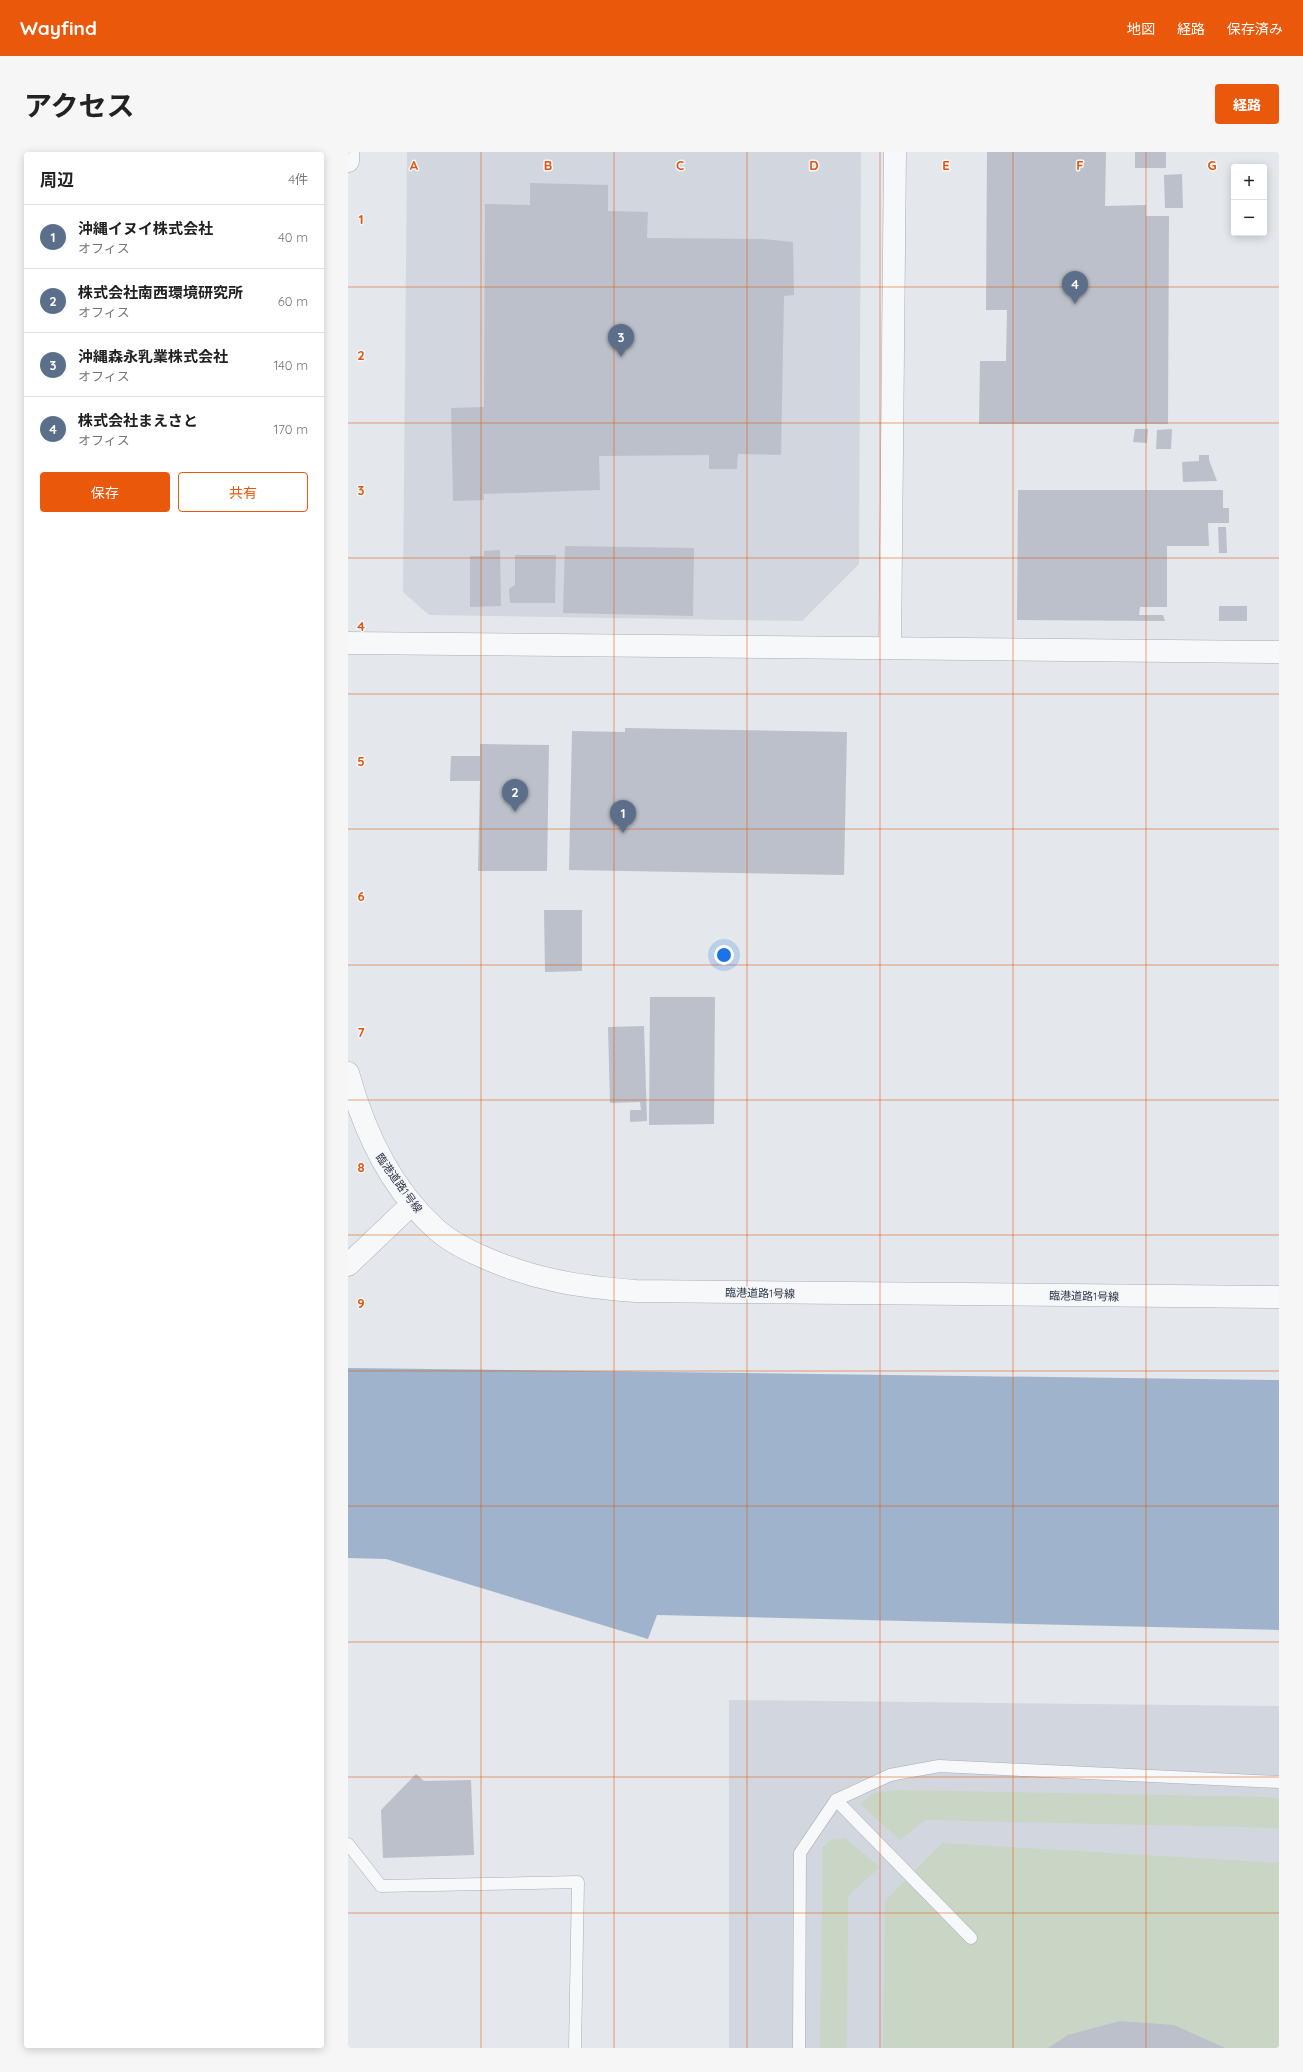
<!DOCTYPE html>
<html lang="ja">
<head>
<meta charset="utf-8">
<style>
  body { margin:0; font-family:Quicksand,"Noto Sans JP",sans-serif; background:#f6f6f6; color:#222 }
  .controls { position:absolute; right:12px; top:12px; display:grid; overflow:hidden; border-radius:4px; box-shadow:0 2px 10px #0003 }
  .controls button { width:36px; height:36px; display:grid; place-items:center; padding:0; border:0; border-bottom:1px solid #e0e0e0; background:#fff; color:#222; font:20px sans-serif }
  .you { position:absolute; left:376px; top:803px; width:14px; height:14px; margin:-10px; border:3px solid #fff; border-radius:50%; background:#1a73e8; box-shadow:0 0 0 6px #1a73e833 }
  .badge { display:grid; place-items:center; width:26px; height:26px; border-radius:50%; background:#ea580c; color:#fff; font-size:13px; font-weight:700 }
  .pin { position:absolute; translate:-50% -33px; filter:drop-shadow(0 1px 2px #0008) }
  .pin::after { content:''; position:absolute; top:21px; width:14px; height:12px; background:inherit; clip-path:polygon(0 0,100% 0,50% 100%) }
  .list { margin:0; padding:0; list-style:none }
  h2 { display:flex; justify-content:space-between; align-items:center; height:52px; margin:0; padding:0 16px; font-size:17px }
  h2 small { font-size:13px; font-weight:400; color:#767676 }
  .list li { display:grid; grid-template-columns:26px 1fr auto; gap:12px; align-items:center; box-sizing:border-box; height:64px; padding:0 16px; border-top:1px solid #e0e0e0 }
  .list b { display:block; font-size:15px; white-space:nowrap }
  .list p { margin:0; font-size:13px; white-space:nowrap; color:#767676 }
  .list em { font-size:13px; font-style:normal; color:#767676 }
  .actions { display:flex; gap:8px; padding:12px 16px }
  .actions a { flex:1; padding:9px 0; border:1px solid #ea580c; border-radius:4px; text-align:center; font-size:14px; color:#ea580c }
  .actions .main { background:#ea580c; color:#fff }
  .map { position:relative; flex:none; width:931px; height:1896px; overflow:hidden; border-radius:4px }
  header { display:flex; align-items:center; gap:24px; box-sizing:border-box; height:56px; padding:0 20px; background:#ea580c; color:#fff }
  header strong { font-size:19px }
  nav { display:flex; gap:22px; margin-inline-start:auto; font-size:14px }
  .intro { display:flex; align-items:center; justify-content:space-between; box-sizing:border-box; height:96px; padding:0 24px }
  h1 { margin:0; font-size:28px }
  .button { padding:10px 18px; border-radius:4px; background:#ea580c; color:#fff; font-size:14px; font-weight:700 }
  main { display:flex; gap:24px; padding:0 24px }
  aside { flex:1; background:#fff; border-radius:4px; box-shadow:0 2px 10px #0003 }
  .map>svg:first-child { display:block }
  .built { fill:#d2d6de }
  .green { fill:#c9d6c5 }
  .water { fill:#9fb4cc }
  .building { fill:#bbc0ca }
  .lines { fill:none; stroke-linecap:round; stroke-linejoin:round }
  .service-casing { stroke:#a9aeb7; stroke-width:13 }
  .tertiary-casing { stroke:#a9aeb7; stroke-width:23 }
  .service { stroke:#f7f8fa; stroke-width:12 }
  .tertiary { stroke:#f7f8fa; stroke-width:22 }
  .grid { fill:none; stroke:#df570f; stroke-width:1; stroke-opacity:0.55 }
  .labels { text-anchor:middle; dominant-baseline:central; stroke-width:3; stroke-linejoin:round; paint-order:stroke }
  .street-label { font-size:11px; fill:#2b3445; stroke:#f4f6f9 }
  .grid-label { font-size:13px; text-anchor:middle; font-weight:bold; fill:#df570f; stroke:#f4f6f9; stroke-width:3; stroke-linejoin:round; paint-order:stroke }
</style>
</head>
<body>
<header>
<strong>Wayfind</strong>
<nav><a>地図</a><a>経路</a><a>保存済み</a></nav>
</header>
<div class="intro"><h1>アクセス</h1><a class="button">経路</a></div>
<main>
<aside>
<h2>周辺<small>4件</small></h2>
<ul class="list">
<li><span class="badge" style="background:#5c6f8a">1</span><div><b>沖縄イヌイ株式会社</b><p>オフィス</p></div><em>40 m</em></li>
<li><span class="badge" style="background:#5c6f8a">2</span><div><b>株式会社南西環境研究所</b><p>オフィス</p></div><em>60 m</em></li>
<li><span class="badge" style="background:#5c6f8a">3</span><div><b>沖縄森永乳業株式会社</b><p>オフィス</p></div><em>140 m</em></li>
<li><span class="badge" style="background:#5c6f8a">4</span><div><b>株式会社まえさと</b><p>オフィス</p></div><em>170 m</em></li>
</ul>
<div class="actions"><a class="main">保存</a><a>共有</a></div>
</aside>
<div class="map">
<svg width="931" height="1896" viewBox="0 0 931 1896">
  <rect width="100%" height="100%" fill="#e4e7ec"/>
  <g class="built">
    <polygon points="59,0 513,0 511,412 454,469 81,463 55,440"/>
    <polygon points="381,1548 931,1554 931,1896 381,1896"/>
  </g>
  <g class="green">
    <polygon points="549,1638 922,1645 931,1647 931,1676 577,1668 552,1688 512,1652 525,1641"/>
    <polygon points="497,1686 532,1715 500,1744 499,1896 472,1896 475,1696 482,1688"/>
    <polygon points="594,1691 931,1711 931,1896 535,1896 537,1749"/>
  </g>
  <polygon class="water" points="0,1216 931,1228 931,1478 309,1463 300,1487 38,1407 0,1406"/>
  <g class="building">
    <polygon points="639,0 758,0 757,54 798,53 798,64 821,64 820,272 631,272 632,209 658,209 659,158 638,158"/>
    <rect x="787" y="0" width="31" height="16"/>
    <polygon points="834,22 835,56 817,56 816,23"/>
    <polygon points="182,31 260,33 260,59 300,60 299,86 415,87 445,90 446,143 436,144 433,303 390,302 389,317 361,317 361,303 251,304 252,338 135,342 136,348 105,349 103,256 136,255 137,52 182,53"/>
    <polygon points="787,277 800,277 799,291 785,290"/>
    <polygon points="824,277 823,297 808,297 809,278"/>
    <polygon points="851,303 861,303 861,308 869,329 835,330 834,310 851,309"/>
    <polygon points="670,338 875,338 875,356 881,356 881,371 860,371 861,394 819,394 819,455 792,455 791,463 815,463 817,469 669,468"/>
    <polygon points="870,375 878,375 879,401 871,401"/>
    <polygon points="217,394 346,396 345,464 215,461"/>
    <polygon points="152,398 153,454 122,455 122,404 136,404 136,399"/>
    <polygon points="167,403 208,403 207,451 162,451 161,437 167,433"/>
    <rect x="871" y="454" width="28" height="15"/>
    <polygon points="277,576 499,580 496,723 221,718 224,579 277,580"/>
    <polygon points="132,592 201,593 199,719 130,719 132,629 102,629 103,604 132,604"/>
    <polygon points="196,758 234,758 234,819 197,820"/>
    <polygon points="302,845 367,845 366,972 301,973"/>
    <polygon points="296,874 299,969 282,970 282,958 293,958 292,950 262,951 260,875"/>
    <polygon points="68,1622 76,1629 123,1628 126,1703 35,1706 33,1658"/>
    <polygon points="772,1869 826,1873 877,1896 700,1896 720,1883"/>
  </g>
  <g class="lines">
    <defs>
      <g id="service">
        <polyline points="488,1648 623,1786"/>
        <polyline points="0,1692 33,1734 230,1730 227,1896"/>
        <polyline points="451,1896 452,1701 488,1648 542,1623 591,1614 931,1630"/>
      </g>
      <g id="tertiary">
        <polyline points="0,9 0,0"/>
        <polyline points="0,491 931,500"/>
        <polyline points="542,496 547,0"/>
        <path d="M0 921C16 979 42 1036 88 1077 101 1089 119 1098 135 1105 187 1128 232 1135 288 1139L931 1145"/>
        <polyline points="0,1113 64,1052"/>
      </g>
    </defs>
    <use href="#service" class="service-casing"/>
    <use href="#tertiary" class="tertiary-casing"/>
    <use href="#service" class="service"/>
    <use href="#tertiary" class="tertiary"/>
  </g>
  <path class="grid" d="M133 0V1896M266 0V1896M399 0V1896M532 0V1896M665 0V1896M798 0V1896M0 135H931M0 271H931M0 406H931M0 542H931M0 677H931M0 813H931M0 948H931M0 1083H931M0 1219H931M0 1354H931M0 1490H931M0 1625H931M0 1761H931"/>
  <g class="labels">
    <g class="street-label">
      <text transform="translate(51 1031) rotate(54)">臨港道路1号線</text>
      <text transform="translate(412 1141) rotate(1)">臨港道路1号線</text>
      <text transform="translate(736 1144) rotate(1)">臨港道路1号線</text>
    </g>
  </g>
  <g class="grid-label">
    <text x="66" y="18">A</text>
    <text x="200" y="18">B</text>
    <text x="332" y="18">C</text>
    <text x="466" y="18">D</text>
    <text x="598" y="18">E</text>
    <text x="732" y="18">F</text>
    <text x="864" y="18">G</text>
    <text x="13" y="72">1</text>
    <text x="13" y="208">2</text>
    <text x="13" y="343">3</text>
    <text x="13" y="479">4</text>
    <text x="13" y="614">5</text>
    <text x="13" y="749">6</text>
    <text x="13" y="885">7</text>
    <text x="13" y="1020">8</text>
    <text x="13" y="1156">9</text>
  </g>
</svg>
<div class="controls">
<button>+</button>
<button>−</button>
</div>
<div class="you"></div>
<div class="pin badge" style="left:275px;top:681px;background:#5c6f8a">1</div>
<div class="pin badge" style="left:167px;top:660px;background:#5c6f8a">2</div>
<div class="pin badge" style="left:273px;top:205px;background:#5c6f8a">3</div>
<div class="pin badge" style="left:727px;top:152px;background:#5c6f8a">4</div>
</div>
</main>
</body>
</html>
